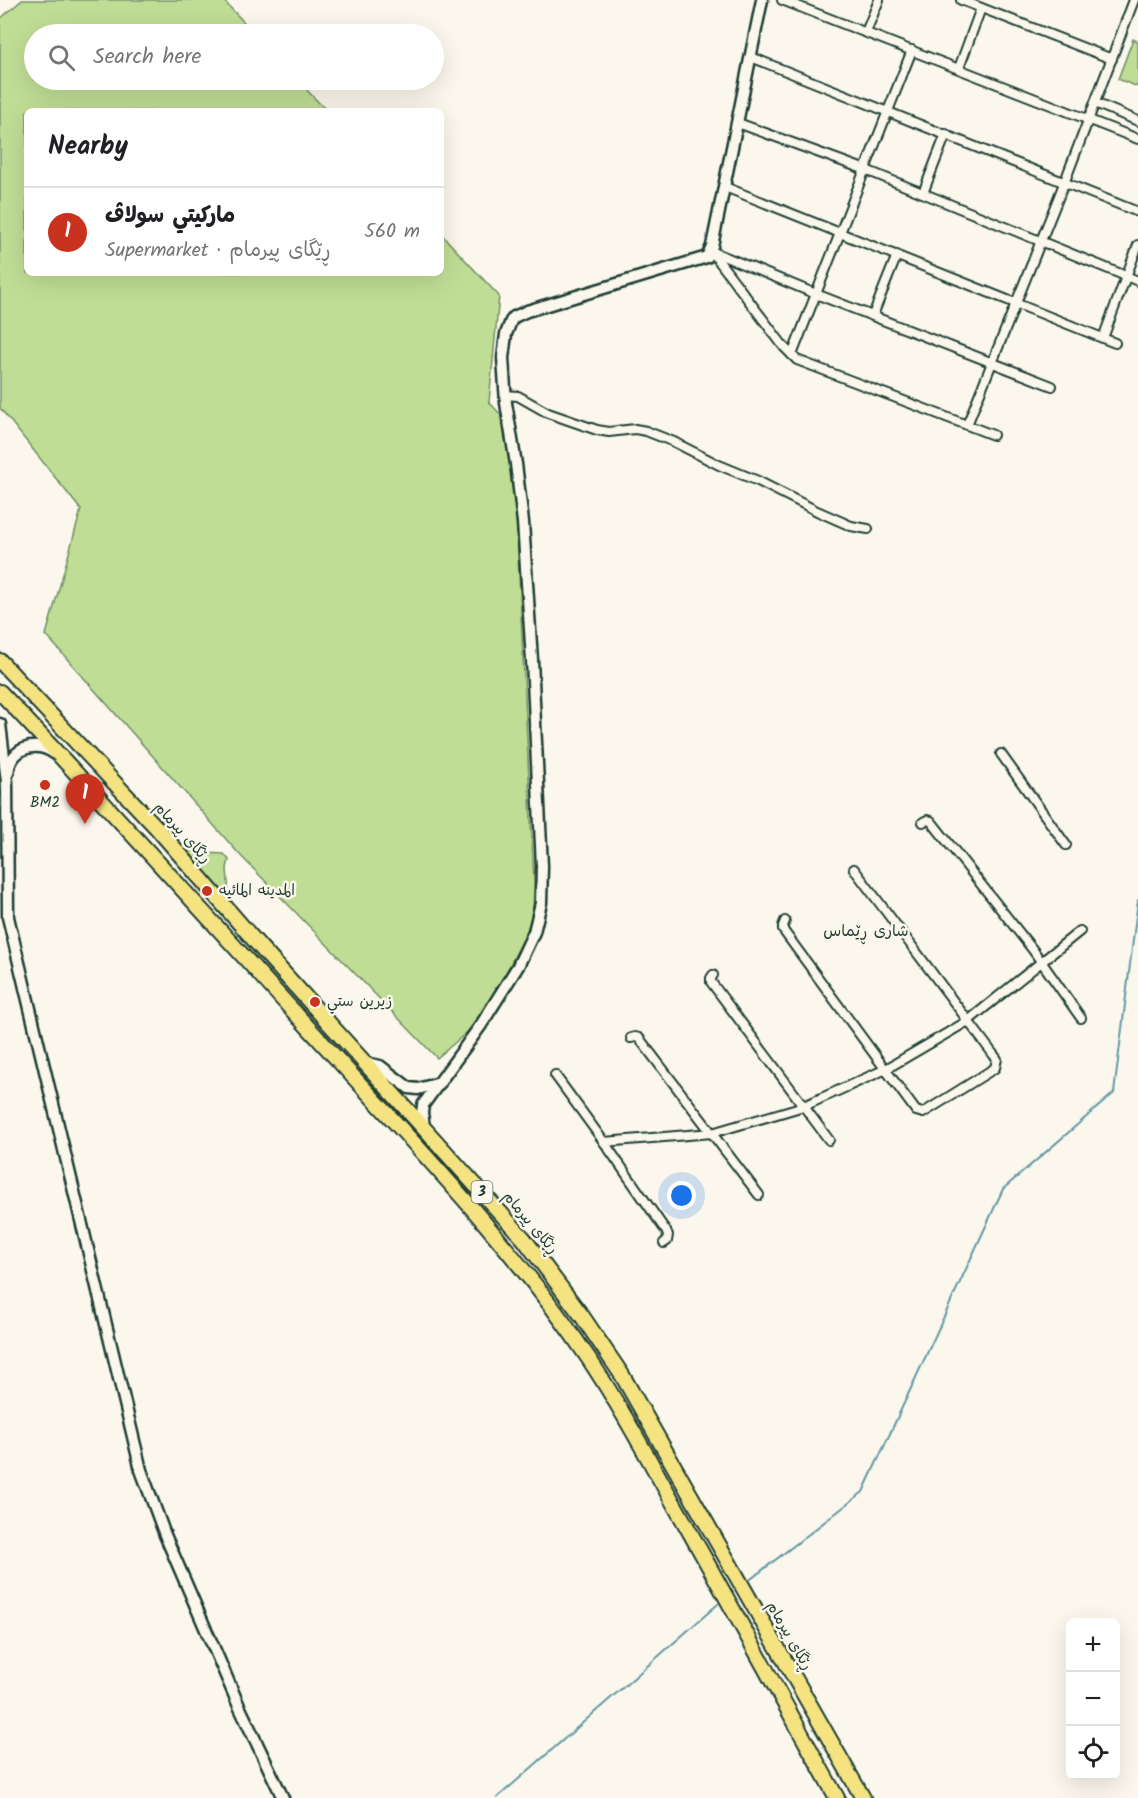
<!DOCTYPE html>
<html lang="en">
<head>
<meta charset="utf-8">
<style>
  body { margin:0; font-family:Kalam,"Playpen Sans Arabic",sans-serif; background:#f6f6f6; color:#202124 }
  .controls { position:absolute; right:18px; bottom:18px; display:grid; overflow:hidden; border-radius:9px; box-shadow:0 6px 24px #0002 }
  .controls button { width:54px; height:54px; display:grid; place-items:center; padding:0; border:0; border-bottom:2px solid #e0e0e0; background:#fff; color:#202124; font:30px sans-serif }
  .you { position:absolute; left:682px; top:1196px; width:21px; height:21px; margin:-15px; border:4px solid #fff; border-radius:50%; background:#1a73e8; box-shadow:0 0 0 9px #1a73e833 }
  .badge { display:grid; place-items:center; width:39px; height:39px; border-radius:50%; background:#c8321e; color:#fff; font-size:20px; font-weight:700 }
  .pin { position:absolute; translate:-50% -50px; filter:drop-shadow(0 2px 3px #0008) }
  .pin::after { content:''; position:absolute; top:32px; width:21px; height:18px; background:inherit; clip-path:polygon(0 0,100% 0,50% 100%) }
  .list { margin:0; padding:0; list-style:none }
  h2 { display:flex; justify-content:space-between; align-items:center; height:78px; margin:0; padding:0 24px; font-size:26px }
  h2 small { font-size:20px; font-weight:400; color:#757577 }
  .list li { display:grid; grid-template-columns:39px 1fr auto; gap:18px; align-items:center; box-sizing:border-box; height:90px; padding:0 24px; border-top:2px solid #e0e0e0 }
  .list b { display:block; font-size:22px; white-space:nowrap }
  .list p { margin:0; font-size:20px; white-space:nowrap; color:#757577 }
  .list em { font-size:20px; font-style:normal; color:#757577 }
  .icon { flex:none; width:33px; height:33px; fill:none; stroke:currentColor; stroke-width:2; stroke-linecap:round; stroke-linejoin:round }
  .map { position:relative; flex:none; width:1138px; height:1798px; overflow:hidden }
  .search { position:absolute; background:#fff; box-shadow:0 6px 24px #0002; left:24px; top:24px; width:420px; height:66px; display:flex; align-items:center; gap:15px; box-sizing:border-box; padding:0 21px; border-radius:33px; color:#757577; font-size:22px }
  .panel { position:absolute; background:#fff; box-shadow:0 6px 24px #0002; left:24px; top:108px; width:420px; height:168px; border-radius:9px }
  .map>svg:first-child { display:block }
  .green { fill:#c0dd95; stroke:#708d64; stroke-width:1.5 }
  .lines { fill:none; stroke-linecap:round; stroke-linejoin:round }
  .stream { stroke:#6398a6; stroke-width:2 }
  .street-casing { stroke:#1f3d34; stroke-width:12 }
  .secondary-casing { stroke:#1f3d34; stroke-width:15 }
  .highway-casing { stroke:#1f3d34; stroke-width:18 }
  .street { stroke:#fbf7ec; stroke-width:8 }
  .secondary { stroke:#fbf7ec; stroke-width:10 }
  .highway { stroke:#f5e382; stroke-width:14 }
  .poi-dot { fill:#c8321e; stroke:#fbf7ec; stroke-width:2 }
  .labels { text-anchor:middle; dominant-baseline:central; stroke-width:5; stroke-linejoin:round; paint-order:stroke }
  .shield { fill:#fbf7ec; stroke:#61756b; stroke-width:1.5 }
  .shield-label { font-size:14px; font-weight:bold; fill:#1f3d34 }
  .poi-label { font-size:15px; fill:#1f3d34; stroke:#fbf7ec; text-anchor:start }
  .street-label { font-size:15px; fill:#1f3d34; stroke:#fbf7ec }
  .neighbourhood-label { font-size:16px; fill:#1f3d34; stroke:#fbf7ec }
</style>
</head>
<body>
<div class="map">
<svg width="1138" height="1798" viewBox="0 0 1138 1798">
  <rect width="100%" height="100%" fill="#fbf7ec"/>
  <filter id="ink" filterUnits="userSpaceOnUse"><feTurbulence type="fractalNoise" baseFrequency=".0167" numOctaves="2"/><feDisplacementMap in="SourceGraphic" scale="12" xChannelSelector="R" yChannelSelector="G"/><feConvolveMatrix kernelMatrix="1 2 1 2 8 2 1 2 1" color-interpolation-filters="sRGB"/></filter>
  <g filter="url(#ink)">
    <g class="green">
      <polygon points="22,0 223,0 255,34 34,34 34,80 297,80 327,111 27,111 27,273 441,273 441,234 499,296 489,402 503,417 516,513 534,881 533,914 524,938 503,978 473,1027 437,1058 240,855 46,635 81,510 0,408 0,19"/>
      <polygon points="1133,39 1138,41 1138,87 1118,79"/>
      <polygon points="185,849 204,853 224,854 229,860 227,868 229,898"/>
    </g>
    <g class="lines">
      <g class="stream">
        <polyline points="747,1582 863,1492 1003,1189 1114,1093 1138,900"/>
        <polyline points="497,1798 718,1604"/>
      </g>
      <defs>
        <g id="street">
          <polyline points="782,0 1138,139"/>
          <polyline points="961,0 1112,59"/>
          <polyline points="866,32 879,0"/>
          <polyline points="751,57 1138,212"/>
          <polyline points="959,68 981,8"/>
          <polyline points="1095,103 1138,121"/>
          <polyline points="738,123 866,170 1138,281"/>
          <polyline points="725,187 1115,343"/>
          <polyline points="923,193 946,134"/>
          <polyline points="711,251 816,294 1052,386"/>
          <polyline points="712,252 784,347 797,360 993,435"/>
          <polyline points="873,315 897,255"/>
          <polyline points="1103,338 1138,245"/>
          <polyline points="792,355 912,50"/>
          <polyline points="505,395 518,396 548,413 597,430 609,432 635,429 646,431 674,442 719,465 758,481 817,511 851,526 868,529"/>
          <polyline points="967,425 1065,181 1134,0"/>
          <polyline points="1001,754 1066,845"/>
          <polyline points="923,822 927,820 931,821 1033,950 1081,1018"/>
          <polyline points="785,921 783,926 783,930 916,1111 923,1113 995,1068 997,1059 993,1054 854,869"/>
          <polyline points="713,975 711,978 711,982 829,1140"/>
          <polyline points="631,1038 635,1037 639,1038 759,1195"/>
          <polyline points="555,1075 604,1142 712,1133 804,1106 886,1069 968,1021 1080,931"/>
          <polyline points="604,1142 666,1231 668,1235 667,1241 664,1243"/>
        </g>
        <g id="secondary">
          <polyline points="0,724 7,782 8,917 141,1470 165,1535 239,1706 283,1798"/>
          <path d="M8 773C10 748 35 740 54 753"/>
          <polyline points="366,1063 380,1066 409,1088 418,1089 440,1083"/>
          <polyline points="424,1127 422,1113 423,1105 481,1025 518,966 534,932 541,903 542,866 532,660 523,522 516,464 506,403 503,358 506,334 511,321 514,317 527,311 707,257 712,246 762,0"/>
        </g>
        <g id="highway">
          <polyline points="0,661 156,827 261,948 524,1239 582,1316 622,1375 863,1798"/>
          <path d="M0 692C111 809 218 929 327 1048 418 1148 513 1246 589 1359 620 1405 646 1455 674 1504 729 1601 782 1700 837 1798"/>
        </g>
      </defs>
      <use href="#street" class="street-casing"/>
      <use href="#secondary" class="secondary-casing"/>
      <use href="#highway" class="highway-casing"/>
      <use href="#street" class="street"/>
      <use href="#secondary" class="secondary"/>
      <use href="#highway" class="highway"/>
    </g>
  </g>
  <g class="poi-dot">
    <circle cx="45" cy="785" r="6"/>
    <circle cx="207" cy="891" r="6"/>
    <circle cx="315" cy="1002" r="6"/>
  </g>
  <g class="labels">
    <rect class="shield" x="471.5" y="1181" width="21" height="22" rx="4.5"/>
    <g class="shield-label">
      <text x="482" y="1192">3</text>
    </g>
    <g class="poi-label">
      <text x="45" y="803" text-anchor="middle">BM2</text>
      <text x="219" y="891">المدينه المائيه</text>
      <text x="327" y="1002">زيرين ستي</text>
    </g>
    <g class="street-label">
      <text transform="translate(182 833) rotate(48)">ڕێگای پیرمام</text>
      <text transform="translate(530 1223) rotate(50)">ڕێگای پیرمام</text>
      <text transform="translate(789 1636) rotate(60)">ڕێگای پیرمام</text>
    </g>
    <g class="neighbourhood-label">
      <text x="866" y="931">شاری ڕێماس</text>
    </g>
  </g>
</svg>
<div class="controls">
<button>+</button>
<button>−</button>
<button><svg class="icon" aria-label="locate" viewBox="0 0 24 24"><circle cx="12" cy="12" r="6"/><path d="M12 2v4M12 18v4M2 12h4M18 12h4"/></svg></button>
</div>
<div class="you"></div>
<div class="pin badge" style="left:85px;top:824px">1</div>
<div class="search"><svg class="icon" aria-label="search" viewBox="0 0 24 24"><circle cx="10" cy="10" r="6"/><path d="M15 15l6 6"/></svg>Search here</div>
<section class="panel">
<h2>Nearby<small></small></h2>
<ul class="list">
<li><span class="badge">1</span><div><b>ماركيتي سولاڤ</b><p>Supermarket · ڕێگای پیرمام</p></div><em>560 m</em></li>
</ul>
</section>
</div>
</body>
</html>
